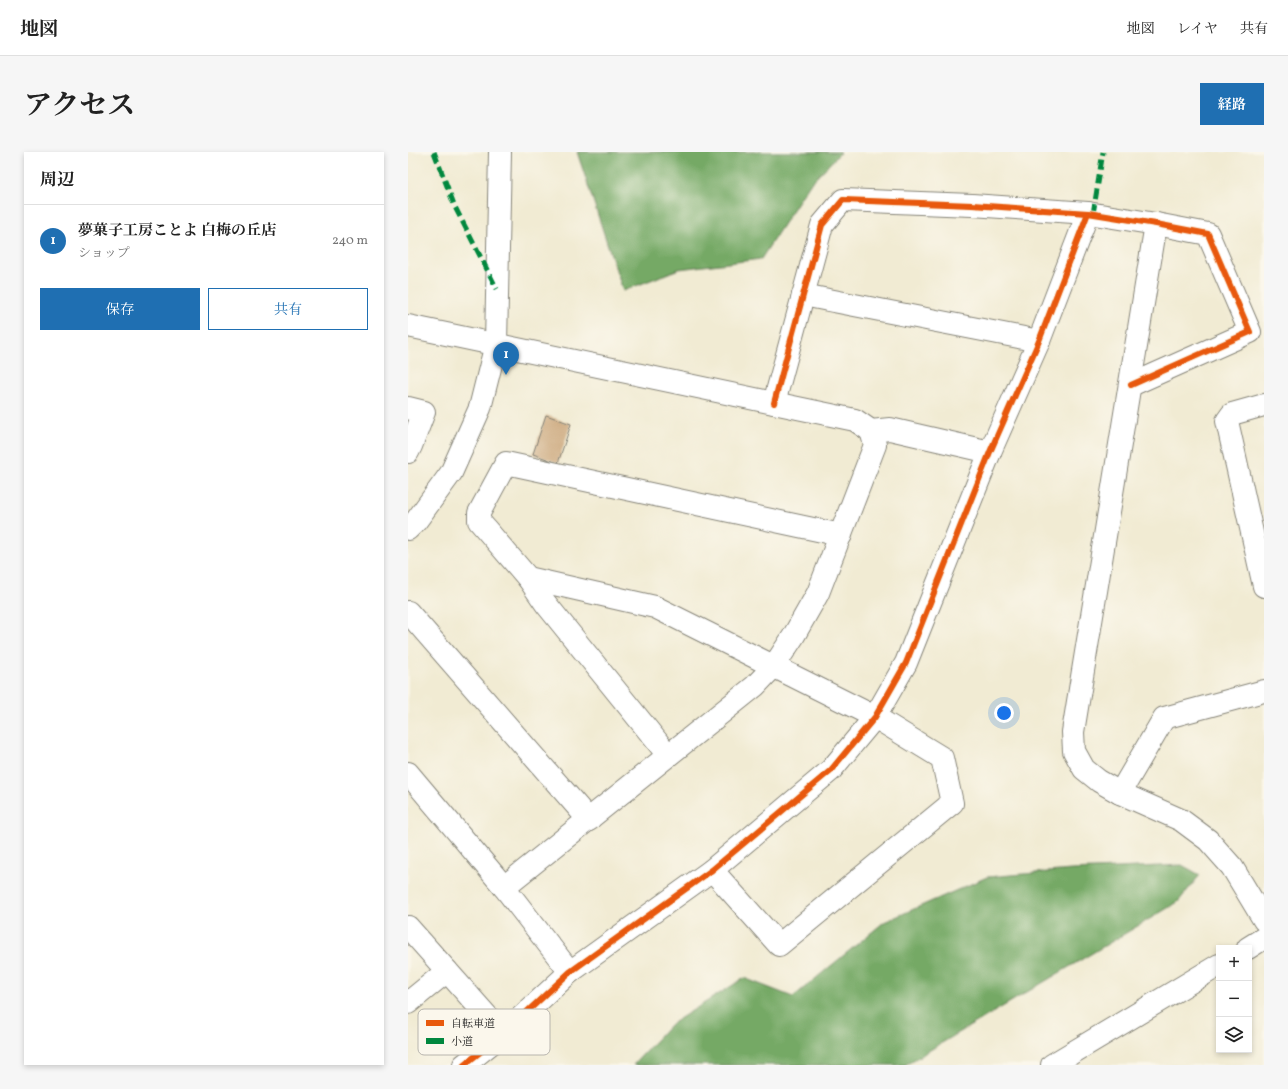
<!DOCTYPE html>
<html lang="ja">
<head>
<meta charset="utf-8">
<style>
  body { margin:0; font-family:Vollkorn,"Noto Serif JP",serif; background:#f6f6f6; color:#222 }
  .controls { position:absolute; right:12px; bottom:12px; display:grid; overflow:hidden; border-radius:0px; box-shadow:0 2px 6px #0003 }
  .controls button { width:36px; height:36px; display:grid; place-items:center; padding:0; border:0; border-bottom:1px solid #e0e0e0; background:#fff; color:#222; font:20px sans-serif }
  .you { position:absolute; left:596px; top:561px; width:14px; height:14px; margin:-10px; border:3px solid #fff; border-radius:50%; background:#1a73e8; box-shadow:0 0 0 6px #1a73e833 }
  .badge { display:grid; place-items:center; width:26px; height:26px; border-radius:50%; background:#1f6fb2; color:#fff; font-size:13px; font-weight:700 }
  .pin { position:absolute; translate:-50% -33px; filter:drop-shadow(0 1px 2px #0008) }
  .pin::after { content:''; position:absolute; top:21px; width:14px; height:12px; background:inherit; clip-path:polygon(0 0,100% 0,50% 100%) }
  .list { margin:0; padding:0; list-style:none }
  h2 { display:flex; justify-content:space-between; align-items:center; height:52px; margin:0; padding:0 16px; font-size:17px }
  h2 small { font-size:13px; font-weight:400; color:#767676 }
  .list li { display:grid; grid-template-columns:26px 1fr auto; gap:12px; align-items:center; box-sizing:border-box; height:72px; padding:0 16px; border-top:1px solid #e0e0e0 }
  .list b { display:block; font-size:15px; white-space:nowrap }
  .list p { margin:0; font-size:13px; white-space:nowrap; color:#767676 }
  .list em { font-size:13px; font-style:normal; color:#767676 }
  .actions { display:flex; gap:8px; padding:12px 16px }
  .actions a { flex:1; padding:9px 0; border:1px solid #1f6fb2; border-radius:0px; text-align:center; font-size:14px; color:#1f6fb2 }
  .actions .main { background:#1f6fb2; color:#fff }
  .icon { flex:none; width:22px; height:22px; fill:none; stroke:currentColor; stroke-width:2; stroke-linecap:round; stroke-linejoin:round }
  .map { position:relative; flex:none; width:856px; height:913px; overflow:hidden; border-radius:0px }
  header { display:flex; align-items:center; gap:24px; box-sizing:border-box; height:56px; padding:0 20px; background:#fff; border-bottom:1px solid #e0e0e0 }
  header strong { font-size:19px }
  nav { display:flex; gap:22px; margin-inline-start:auto; font-size:14px }
  .intro { display:flex; align-items:center; justify-content:space-between; box-sizing:border-box; height:96px; padding:0 24px }
  h1 { margin:0; font-size:28px }
  .button { padding:10px 18px; border-radius:0px; background:#1f6fb2; color:#fff; font-size:14px; font-weight:700 }
  main { display:flex; gap:24px; padding:0 24px }
  aside { flex:1; background:#fff; border-radius:0px; box-shadow:0 2px 6px #0003 }
  .map>svg:first-child { display:block }
  .forest { fill:#75a965; stroke:#486240 }
  .building { fill:#d1b189 }
  .lines { fill:none; stroke-linecap:round; stroke-linejoin:round }
  .minor-casing { stroke:#868478; stroke-width:24 }
  .minor { stroke:#fff; stroke-width:22 }
  .quiet { stroke:#00873e; stroke-width:5; stroke-dasharray:10 5; stroke-linecap:butt }
  .cycleway-casing { stroke:#fbf7ec; stroke-width:8 }
  .cycleway { stroke:#e8590c; stroke-width:6 }
  .key { fill:#fbf7ec; stroke:#b8b5ae; stroke-width:1 }
  .key-label { font-size:11px; fill:#1c1c1c }
</style>
</head>
<body>
<header>
<strong>地図</strong>
<nav><a>地図</a><a>レイヤ</a><a>共有</a></nav>
</header>
<div class="intro"><h1>アクセス</h1><a class="button">経路</a></div>
<main>
<aside>
<h2>周辺<small></small></h2>
<ul class="list">
<li><span class="badge">1</span><div><b>夢菓子工房ことよ 白梅の丘店</b><p>ショップ</p></div><em>240 m</em></li>
</ul>
<div class="actions"><a class="main">保存</a><a>共有</a></div>
</aside>
<div class="map">
<svg width="856" height="913" viewBox="0 0 856 913">
  <rect width="100%" height="100%" fill="#fbf7ec"/>
  <filter id="ink" filterUnits="userSpaceOnUse"><feTurbulence type="fractalNoise" baseFrequency=".025" numOctaves="2"/><feDisplacementMap in="SourceGraphic" scale="8" xChannelSelector="R" yChannelSelector="G"/><feConvolveMatrix kernelMatrix="1 2 1 2 8 2 1 2 1" color-interpolation-filters="sRGB"/></filter>
  <filter id="wash" filterUnits="userSpaceOnUse"><feTurbulence type="fractalNoise" baseFrequency=".012" numOctaves="4" result="noise"/><feDisplacementMap in="SourceGraphic" scale="16" xChannelSelector="R" yChannelSelector="G"/><feGaussianBlur stdDeviation="0.9" result="paint"/><feColorMatrix in="noise" values="0 0 0 0 0 0 0 0 0 0 0 0 0 0 0 0 0 1.4 0 .05"/><feComposite in="paint" operator="in"/></filter>
  <g filter="url(#wash)">
    <rect width="100%" height="100%" fill="#f1ebd3"/>
    <g class="forest">
      <polygon points="169,0 433,0 401,33 353,107 271,117 215,139"/>
      <polygon points="774,713 792,723 770,750 497,913 225,913 263,872 336,826 385,845 476,770 579,725 663,718"/>
    </g>
    <g id="blocks">
      <polygon class="building" points="138,263 163,272 150,311 125,302"/>
    </g>
  </g>
  <g filter="url(#ink)">
    <use href="#blocks" fill-opacity="0" stroke="#868478" stroke-width="1"/>
    <g class="lines">
      <defs>
        <g id="minor">
          <polyline points="748,72 665,580 666,599 676,617 691,629 712,641 773,668 800,688 824,715 856,768"/>
          <polyline points="395,143 631,189"/>
          <polyline points="0,174 447,268 463,279 482,277 582,300"/>
          <polyline points="366,251 414,73 435,48 564,53 680,61 748,72 800,82 842,180 723,233"/>
          <polyline points="856,253 824,262 819,269 856,434"/>
          <polyline points="0,256 16,260 3,294 0,300"/>
          <polyline points="0,377 8,369 43,321 72,256 88,192 92,0"/>
          <polyline points="120,426 247,455 467,565 534,606 544,651 371,793 304,718"/>
          <polyline points="0,460 181,668"/>
          <polyline points="260,603 138,452 120,426 71,369 71,361 98,311 433,383"/>
          <polyline points="0,621 96,735 162,820"/>
          <polyline points="712,641 756,566 856,539"/>
          <polyline points="96,735 347,534 366,514 385,485 410,441 467,293 463,279"/>
          <polyline points="0,775 95,882"/>
          <polyline points="840,796 856,786"/>
          <polyline points="0,851 39,819"/>
          <polyline points="56,913 95,882 162,820 304,718 423,618 467,565 498,511 582,300 631,189 680,61"/>
          <polyline points="644,913 811,813"/>
        </g>
      </defs>
      <use href="#minor" class="minor-casing"/>
      <use href="#minor" class="minor"/>
      <g class="quiet">
        <polyline points="26,0 47,55 89,137"/>
        <polyline points="685,62 695,0"/>
      </g>
      <defs>
        <g id="cycleway">
          <polyline points="366,251 414,73 435,48 564,53 680,61 748,72 800,82 842,180 723,233"/>
          <polyline points="56,913 95,882 162,820 304,718 423,618 467,565 498,511 582,300 631,189 680,61"/>
        </g>
      </defs>
      <use href="#cycleway" class="cycleway-casing"/>
      <use href="#cycleway" class="cycleway"/>
    </g>
  </g>
  <rect x="10" y="857" width="132" height="46" rx="6" class="key"/>
  <rect x="18" y="868" width="18" height="6" fill="#e8590c"/>
  <rect x="18" y="886" width="18" height="6" fill="#00873e"/>
  <g class="key-label">
    <text x="43" y="875">自転車道</text>
    <text x="43" y="893">小道</text>
  </g>
</svg>
<div class="controls">
<button>+</button>
<button>−</button>
<button><svg class="icon" aria-label="layers" viewBox="0 0 24 24"><path d="M12 4l9 5-9 5-9-5zM3 14l9 5 9-5"/></svg></button>
</div>
<div class="you"></div>
<div class="pin badge" style="left:98px;top:223px">1</div>
</div>
</main>
</body>
</html>
